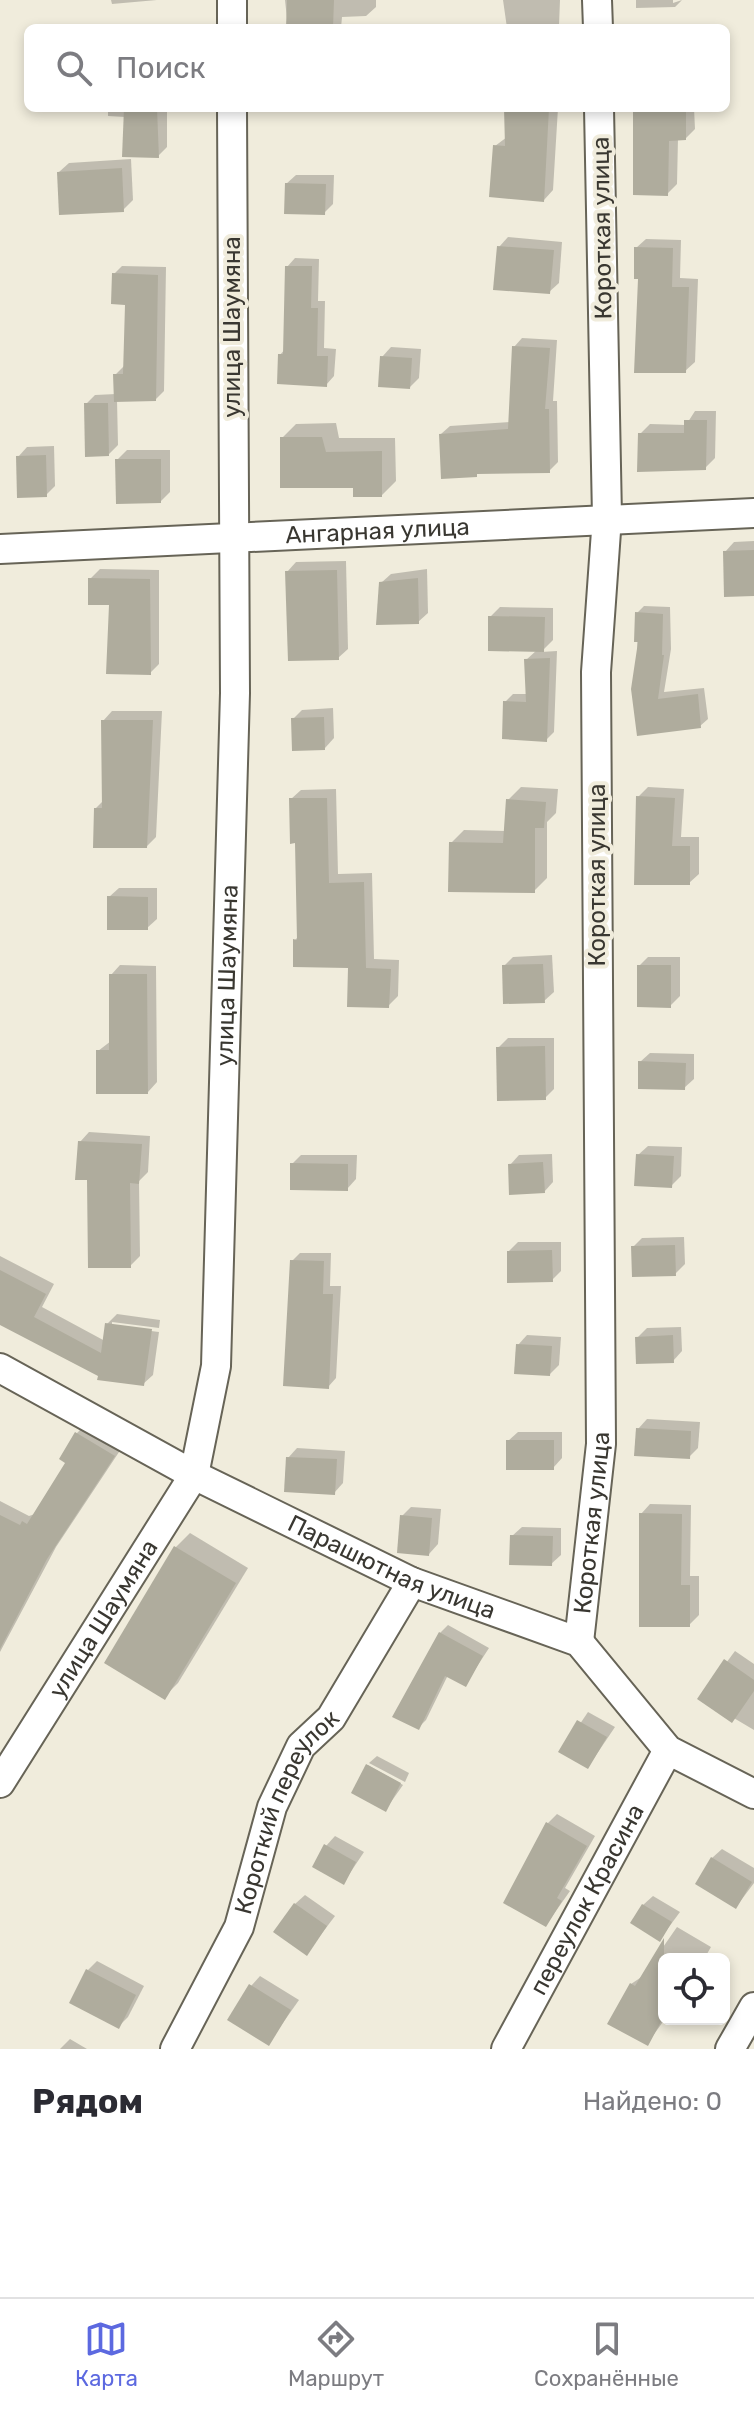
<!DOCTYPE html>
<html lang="ru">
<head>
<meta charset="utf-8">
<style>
  body { margin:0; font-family:Rubik,sans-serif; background:#f2f2f3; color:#2b2b33 }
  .controls { position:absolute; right:24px; bottom:24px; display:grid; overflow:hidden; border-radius:12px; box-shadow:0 4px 12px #0003 }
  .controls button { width:72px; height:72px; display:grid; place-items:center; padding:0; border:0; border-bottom:2px solid #e1e1e2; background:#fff; color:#2b2b33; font:40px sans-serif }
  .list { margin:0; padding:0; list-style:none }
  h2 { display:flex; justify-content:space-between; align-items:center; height:104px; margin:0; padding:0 32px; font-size:34px }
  h2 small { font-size:26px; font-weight:400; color:#7c7c81 }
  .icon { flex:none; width:44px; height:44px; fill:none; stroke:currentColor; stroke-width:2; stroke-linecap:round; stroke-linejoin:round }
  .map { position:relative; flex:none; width:754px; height:2049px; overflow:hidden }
  .search { position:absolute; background:#fff; box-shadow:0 4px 12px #0003; left:24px; right:24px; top:24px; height:88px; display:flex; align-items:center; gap:20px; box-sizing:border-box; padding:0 28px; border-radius:12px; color:#7c7c81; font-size:30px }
  .sheet { height:248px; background:#fff }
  nav { display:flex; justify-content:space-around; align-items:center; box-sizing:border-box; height:112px; border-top:2px solid #e1e1e2; background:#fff; font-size:22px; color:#7c7c81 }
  nav a { display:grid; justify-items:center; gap:4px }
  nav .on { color:#5c69e0 }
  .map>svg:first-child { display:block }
  .shadow { fill:#0003 }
  .building { fill:#afac9d }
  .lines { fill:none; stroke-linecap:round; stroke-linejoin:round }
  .minor-casing { stroke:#676457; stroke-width:32 }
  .minor { stroke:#fff; stroke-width:28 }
  .labels { text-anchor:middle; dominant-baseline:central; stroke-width:8; stroke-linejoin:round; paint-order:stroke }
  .street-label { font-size:24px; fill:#393731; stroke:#f0ecdc }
</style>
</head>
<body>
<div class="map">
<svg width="754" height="2049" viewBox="0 0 754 2049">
  <rect width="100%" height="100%" fill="#f0ecdc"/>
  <g class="shadow">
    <polygon points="111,0 157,0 112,4"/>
    <polygon points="285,0 376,0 376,7 366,16 342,17 341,28 288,28"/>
    <polygon points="503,0 560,0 559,26 564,28 507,28"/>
    <polygon points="636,0 673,0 673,3 682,0 675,7 636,8"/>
    <polygon points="108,108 167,108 167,147 158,156 125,117 108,116"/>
    <polygon points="287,108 323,108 287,111"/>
    <polygon points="507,108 558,108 553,190 544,200 495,146 507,137"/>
    <polygon points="639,108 694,108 695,129 686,138 678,138 677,184 667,194 635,112"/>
    <polygon points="131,159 133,200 123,210 59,172 69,163"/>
    <polygon points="296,175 334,175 333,204 324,213 286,184"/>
    <polygon points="508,237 562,242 559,283 549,292 499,247"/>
    <polygon points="646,239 681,240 680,278 698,279 695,362 685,371 640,277 636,248"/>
    <polygon points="295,258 319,259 318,301 325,301 324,348 336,349 334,376 326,385 280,355 285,349 287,267"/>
    <polygon points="122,266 166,267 164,391 156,399 117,400 118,445 109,454 86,404 95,395 116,394 115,375 124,366 127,303 114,274"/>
    <polygon points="522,338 557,340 553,401 557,401 558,462 549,471 479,472 476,475 441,434 450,426 511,422 514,347"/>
    <polygon points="391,347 421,349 419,378 410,387 382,357"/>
    <polygon points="695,411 716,411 715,458 705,468 640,434 650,424 686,425"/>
    <polygon points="336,423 339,438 395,438 396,481 382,495 355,486 282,438 296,424"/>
    <polygon points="54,446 55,486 46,495 18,457 27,447"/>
    <polygon points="127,450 170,450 170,492 161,501 117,460"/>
    <polygon points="754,541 754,594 725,552 734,542"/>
    <polygon points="346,561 348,649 338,658 287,572 296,562"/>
    <polygon points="100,569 159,570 159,664 150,673 111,603 90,579"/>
    <polygon points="427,569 428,613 418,622 381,583 391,574"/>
    <polygon points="644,606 670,607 671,649 664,692 704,688 708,719 700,726 638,733 637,613"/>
    <polygon points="500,607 553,608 553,640 541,652 557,651 554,732 546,740 505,702 513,694 527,694 526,660 537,650 490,617"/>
    <polygon points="333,708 334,738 325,748 293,719 302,710"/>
    <polygon points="112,711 162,711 156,837 147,846 96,808 104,800 103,721"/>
    <polygon points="521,787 558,789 556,813 547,822 547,878 534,891 451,843 464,830 505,831 508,800"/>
    <polygon points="648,787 684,789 681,837 699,837 699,874 689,883 638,797"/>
    <polygon points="336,789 338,874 372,873 374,959 399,960 398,996 388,1006 350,966 295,940 299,936 297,841 291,799 301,790"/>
    <polygon points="119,888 157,888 157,919 147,928 109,897"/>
    <polygon points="552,955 554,992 544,1001 504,966 513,957"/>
    <polygon points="648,957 680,957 680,996 670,1006 639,966"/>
    <polygon points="120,965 156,966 157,1082 148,1092 98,1051 111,1041 111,975"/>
    <polygon points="508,1038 554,1038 554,1089 545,1098 498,1048"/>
    <polygon points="650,1053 694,1054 694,1079 684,1088 640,1062"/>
    <polygon points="89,1132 150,1136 148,1172 139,1181 140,1256 130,1266 89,1179 80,1142"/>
    <polygon points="648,1146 682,1147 681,1176 671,1186 638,1155"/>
    <polygon points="552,1154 553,1182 544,1192 510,1165 519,1155"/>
    <polygon points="301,1155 357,1155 356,1179 347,1189 292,1164"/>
    <polygon points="684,1237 685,1264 675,1274 633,1247 642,1238"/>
    <polygon points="518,1242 561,1242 561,1271 552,1280 509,1251"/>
    <polygon points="300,1253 331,1253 330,1286 341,1286 336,1378 328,1387 292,1261"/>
    <polygon points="0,1256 54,1284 42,1307 105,1341 107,1324 117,1314 160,1320 159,1328 112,1322 112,1326 159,1332 153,1375 143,1384 100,1375 0,1320"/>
    <polygon points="681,1327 682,1351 673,1361 637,1338 647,1328"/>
    <polygon points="527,1335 561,1337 559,1365 550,1374 518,1345"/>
    <polygon points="647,1419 700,1422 698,1448 689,1457 638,1429"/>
    <polygon points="86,1424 123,1446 56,1547 0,1652 0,1501 29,1516 35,1514 68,1462 77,1433"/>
    <polygon points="518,1432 562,1432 562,1458 553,1468 508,1441"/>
    <polygon points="297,1448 345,1451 343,1483 334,1493 288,1458"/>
    <polygon points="650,1504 691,1505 690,1576 699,1576 699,1615 689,1625 641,1514"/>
    <polygon points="411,1507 441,1509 438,1544 429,1554 402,1516"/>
    <polygon points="522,1527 561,1528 561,1555 551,1564 512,1536"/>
    <polygon points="190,1533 248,1568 178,1683 164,1697 176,1547"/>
    <polygon points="448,1625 489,1648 465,1685 448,1675 426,1720 418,1728 440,1633"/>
    <polygon points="735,1651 754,1664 754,1730 700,1698"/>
    <polygon points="588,1712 615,1727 588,1767 561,1752"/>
    <polygon points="377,1756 409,1773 405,1782 369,1763"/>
    <polygon points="368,1765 403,1785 386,1809 353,1792"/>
    <polygon points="557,1814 595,1836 565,1888 570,1891 546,1925 548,1823"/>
    <polygon points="335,1836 364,1852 344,1882 326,1846"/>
    <polygon points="722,1849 754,1868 754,1883 736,1907 712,1858"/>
    <polygon points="305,1895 335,1916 307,1953 295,1904"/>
    <polygon points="653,1896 680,1912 660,1939 643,1905"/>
    <polygon points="677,1927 711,1947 704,1959 664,1959 665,2019 647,2044 631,1984 643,1976"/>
    <polygon points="97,1961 144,1986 128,2017 119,2026 88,1970"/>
    <polygon points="260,1976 299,2000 268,2044 251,1986"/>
    <polygon points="70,2039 87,2049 60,2049"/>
  </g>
  <g class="building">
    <polygon points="287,0 334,0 333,28 286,28"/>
    <polygon points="124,108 157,108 159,158 122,157"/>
    <polygon points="504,108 549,108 544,202 489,197 493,145 505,146"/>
    <polygon points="686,109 686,140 669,141 668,196 633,195 633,111"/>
    <polygon points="122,168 124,212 59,215 57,172"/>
    <polygon points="285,183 326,184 325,215 284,214"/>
    <polygon points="497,246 554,250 550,294 493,290"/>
    <polygon points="634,247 673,248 672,287 689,287 686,373 634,373 638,279 634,279"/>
    <polygon points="285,266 312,266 311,308 318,308 317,356 328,356 327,387 277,384 278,354 283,354"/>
    <polygon points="112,273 158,275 156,401 114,402 113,374 123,374 125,305 111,304"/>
    <polygon points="512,346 550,348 545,409 549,409 550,473 477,474 477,477 441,479 439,434 508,429"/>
    <polygon points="380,356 412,358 410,389 378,387"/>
    <polygon points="84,403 108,403 109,456 85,457"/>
    <polygon points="684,420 707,420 706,470 637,472 638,433 684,433"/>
    <polygon points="280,437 322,437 326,452 382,451 382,497 353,497 353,488 280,488"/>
    <polygon points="46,455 47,497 17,498 16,456"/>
    <polygon points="115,459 161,459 161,503 116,504"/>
    <polygon points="754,550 754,596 724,597 723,551"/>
    <polygon points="337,570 339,660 288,661 285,571"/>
    <polygon points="88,578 150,579 151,675 106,674 109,605 88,605"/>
    <polygon points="418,578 419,624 376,625 379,582"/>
    <polygon points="635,612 663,614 662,655 664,655 658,699 698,694 701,728 637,736 631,689 638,642 634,642"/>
    <polygon points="488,616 545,617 544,652 488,651"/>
    <polygon points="550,658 547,742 502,739 503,701 526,702 524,659"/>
    <polygon points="324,717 325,750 292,751 291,718"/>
    <polygon points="101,720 153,720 147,848 93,848 94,808 102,808"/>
    <polygon points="636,796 675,798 672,846 690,846 690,885 634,885"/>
    <polygon points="289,798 327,798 329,883 364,882 366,968 391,969 389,1008 347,1007 348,968 293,967 293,939 297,940 295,843 290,844"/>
    <polygon points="506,799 546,802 544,828 535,828 535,893 448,892 449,842 503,843"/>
    <polygon points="107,896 148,897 148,930 107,930"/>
    <polygon points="543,964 545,1003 503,1004 502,965"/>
    <polygon points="637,965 671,965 671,1008 637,1007"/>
    <polygon points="109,974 147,974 148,1094 96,1094 96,1050 109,1050"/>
    <polygon points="545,1046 546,1100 497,1101 496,1047"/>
    <polygon points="638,1061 686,1063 685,1090 638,1089"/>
    <polygon points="78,1141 142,1144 139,1184 130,1183 131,1268 88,1268 87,1180 75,1180"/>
    <polygon points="636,1154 674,1156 672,1188 634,1186"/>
    <polygon points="543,1162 545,1193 509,1195 508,1164"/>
    <polygon points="290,1163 348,1164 348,1191 290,1190"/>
    <polygon points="675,1245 676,1276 632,1277 631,1246"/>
    <polygon points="552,1250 553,1282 507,1283 507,1251"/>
    <polygon points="290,1260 324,1261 323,1294 333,1294 329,1389 283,1386"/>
    <polygon points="0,1270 46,1294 34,1317 101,1353 105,1323 152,1329 144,1386 97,1380 98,1376 0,1325"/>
    <polygon points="673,1335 674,1363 636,1364 635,1337"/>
    <polygon points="516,1344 552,1346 550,1376 514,1374"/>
    <polygon points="636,1428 691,1431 690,1459 634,1456"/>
    <polygon points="75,1432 115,1456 47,1559 0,1649 0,1515 20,1525 22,1521 27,1524 65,1463 59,1459"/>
    <rect x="506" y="1440" width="48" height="30"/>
    <polygon points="286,1457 337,1459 335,1495 284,1492"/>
    <polygon points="639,1513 682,1514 681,1585 690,1585 690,1627 639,1627"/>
    <polygon points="400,1515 432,1518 429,1556 397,1553"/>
    <polygon points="510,1535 553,1536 552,1566 509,1565"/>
    <polygon points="174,1546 236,1583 165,1700 104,1663"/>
    <polygon points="439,1632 483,1656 466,1687 445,1676 419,1730 392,1717"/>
    <polygon points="724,1659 754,1680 754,1691 732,1723 697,1699"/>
    <polygon points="577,1720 607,1737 588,1769 558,1752"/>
    <polygon points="366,1764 401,1783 386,1812 351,1793"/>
    <polygon points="546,1822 587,1846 557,1898 562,1901 546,1927 503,1903"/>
    <polygon points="324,1844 356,1862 344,1885 312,1867"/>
    <polygon points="711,1857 752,1882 736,1909 695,1884"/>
    <polygon points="294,1903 327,1926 307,1956 273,1932"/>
    <polygon points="642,1904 672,1922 660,1942 630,1923"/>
    <polygon points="664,1938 664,2016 648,2046 607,2024 630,1983 635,1986"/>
    <polygon points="86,1969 136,1995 119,2029 69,2003"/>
    <polygon points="249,1984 291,2010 269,2046 227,2020"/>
  </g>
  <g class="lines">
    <defs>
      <g id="minor">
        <polyline points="232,0 232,28"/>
        <polyline points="597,0 598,28"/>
        <path id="s1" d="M0 549 754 513"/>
        <path id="s2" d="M0 1368 194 1475 412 1582 579 1642 668 1750 754 1794"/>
        <path id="s3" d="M579 1642 601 1444 596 672 607 517 599 108"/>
        <path id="s4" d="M0 1783 194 1475 216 1366 235 693 232 108"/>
        <path id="s5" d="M175 2049 239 1927 272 1807 301 1746 331 1718 412 1582"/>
        <path id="s6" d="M506 2049 668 1750"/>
        <polyline points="730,2049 754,2007"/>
      </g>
    </defs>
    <use href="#minor" class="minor-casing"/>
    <use href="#minor" class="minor"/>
  </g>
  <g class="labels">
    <g class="street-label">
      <text transform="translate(602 228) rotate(-91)">Короткая улица</text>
      <text transform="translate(232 327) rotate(-90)">улица Шаумяна</text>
      <text stroke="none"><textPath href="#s1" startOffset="378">Ангарная улица</textPath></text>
      <text transform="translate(597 875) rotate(-90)">Короткая улица</text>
      <text stroke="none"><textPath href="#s4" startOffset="866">улица Шаумяна</textPath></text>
      <text stroke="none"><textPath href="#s3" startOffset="120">Короткая улица</textPath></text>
      <text stroke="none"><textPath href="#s2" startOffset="440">Парашютная улица</textPath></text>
      <text stroke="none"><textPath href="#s4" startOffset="194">улица Шаумяна</textPath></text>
      <text stroke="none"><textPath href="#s5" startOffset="264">Короткий переулок</textPath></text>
      <text stroke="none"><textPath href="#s6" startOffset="170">переулок Красина</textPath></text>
    </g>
  </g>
</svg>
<div class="controls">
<button><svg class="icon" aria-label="locate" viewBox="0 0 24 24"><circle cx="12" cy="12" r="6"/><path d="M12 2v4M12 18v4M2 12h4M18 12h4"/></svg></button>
</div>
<div class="search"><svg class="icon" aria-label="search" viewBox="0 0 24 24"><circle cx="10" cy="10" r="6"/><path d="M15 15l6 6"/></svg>Поиск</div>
</div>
<section class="sheet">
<h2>Рядом<small>Найдено: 0</small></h2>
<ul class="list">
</ul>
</section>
<nav>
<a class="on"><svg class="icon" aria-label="map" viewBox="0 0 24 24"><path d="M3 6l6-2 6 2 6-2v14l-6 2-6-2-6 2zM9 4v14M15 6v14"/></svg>Карта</a>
<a><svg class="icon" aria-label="directions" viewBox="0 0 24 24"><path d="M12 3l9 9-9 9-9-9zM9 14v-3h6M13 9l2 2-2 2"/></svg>Маршрут</a>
<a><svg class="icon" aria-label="saved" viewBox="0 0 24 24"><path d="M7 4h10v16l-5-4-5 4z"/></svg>Сохранённые</a>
</nav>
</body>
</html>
